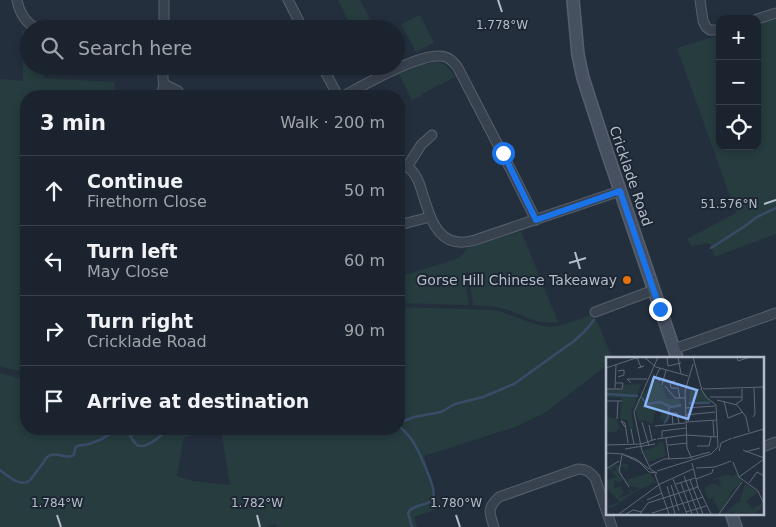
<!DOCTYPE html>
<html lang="en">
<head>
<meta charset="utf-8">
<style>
  body { margin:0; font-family:"DejaVu Sans",sans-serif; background:#242b36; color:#f1f3f6 }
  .controls { position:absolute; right:15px; top:15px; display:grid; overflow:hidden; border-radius:10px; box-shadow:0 2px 8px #0003 }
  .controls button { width:45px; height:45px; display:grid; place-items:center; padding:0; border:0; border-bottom:1px solid #39404a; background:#1b232e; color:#f1f3f6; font:25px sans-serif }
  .stop { position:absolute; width:15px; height:15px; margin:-11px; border:4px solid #1a73e8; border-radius:50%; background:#fff }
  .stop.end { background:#1a73e8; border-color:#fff; box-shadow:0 1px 5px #0008 }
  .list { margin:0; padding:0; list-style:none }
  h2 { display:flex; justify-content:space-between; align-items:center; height:65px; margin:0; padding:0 20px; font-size:21px }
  h2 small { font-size:16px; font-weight:400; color:#a0a4aa }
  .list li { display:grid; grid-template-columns:32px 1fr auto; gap:15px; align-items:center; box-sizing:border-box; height:70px; padding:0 20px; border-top:1px solid #39404a }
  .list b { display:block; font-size:19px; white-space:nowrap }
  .list p { margin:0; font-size:16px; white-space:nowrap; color:#a0a4aa }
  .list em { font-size:16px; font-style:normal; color:#a0a4aa }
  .icon { flex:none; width:28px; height:28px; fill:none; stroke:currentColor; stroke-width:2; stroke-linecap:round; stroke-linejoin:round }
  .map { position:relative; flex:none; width:776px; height:527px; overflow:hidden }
  .search { position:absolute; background:#1b232e; box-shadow:0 2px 8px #0003; left:20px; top:20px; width:385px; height:55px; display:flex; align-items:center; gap:12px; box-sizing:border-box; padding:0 18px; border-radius:28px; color:#a0a4aa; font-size:19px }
  .panel { position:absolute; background:#1b232e; box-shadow:0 2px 8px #0003; left:20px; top:90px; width:385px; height:345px; border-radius:20px }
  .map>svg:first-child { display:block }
  .green { fill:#263c3f; fill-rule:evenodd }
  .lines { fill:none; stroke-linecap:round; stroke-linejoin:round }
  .stream { stroke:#394c67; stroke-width:2.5 }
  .street-casing { stroke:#565f6c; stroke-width:11 }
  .secondary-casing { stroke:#565f6c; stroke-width:14 }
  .street { stroke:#38414e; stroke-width:9 }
  .secondary { stroke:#465061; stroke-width:11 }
  .route { stroke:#1a73e8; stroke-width:6 }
  .ticks { fill:none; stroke:#b4bcc9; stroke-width:2 }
  .food-dot { fill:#e8710a; stroke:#1d2633; stroke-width:2 }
  .labels { text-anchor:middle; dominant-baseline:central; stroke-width:4; stroke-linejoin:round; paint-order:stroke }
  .street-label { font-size:14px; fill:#b4bcc9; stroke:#1d2633 }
  .poi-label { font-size:14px; fill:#b4bcc9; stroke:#1d2633; text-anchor:end }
  .inset-river { fill:none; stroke:#394c67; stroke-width:2.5 }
  .inset-road { fill:none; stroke:#5e6776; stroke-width:1 }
  .view { fill:#8ab4f8; fill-opacity:0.15; stroke:#8ab4f8; stroke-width:2.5 }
  .inset-edge { fill:none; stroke:#b4bcc9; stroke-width:2.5 }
  .ticks-label { font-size:12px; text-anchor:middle; fill:#b4bcc9; stroke:#1d2633; stroke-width:4; stroke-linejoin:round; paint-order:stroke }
</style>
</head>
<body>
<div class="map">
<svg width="776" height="527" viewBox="0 0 776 527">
  <rect width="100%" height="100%" fill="#242f3e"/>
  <g class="green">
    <polygon points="338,0 360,0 375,29 352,29"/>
    <polygon points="420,15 434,43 416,52 401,24"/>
    <polygon points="776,18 776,234 714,257 710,243 691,246 687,239 736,213 677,48 720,35 720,146 757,146 757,24"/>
    <polygon points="22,30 29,33 29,66 44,66 44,78 114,82 116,96 26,96 26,373 0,366 0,79 23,81"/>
    <path d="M434 62C446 63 449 68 455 77L421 94 422 96 412 100 399 74 421 65Z"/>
    <path d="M521 231 558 322C539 326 522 314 505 309 495 306 484 306 473 305L468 270 465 277 469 305 399 303V277L459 258 468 248Z"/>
    <path d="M399 307 494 310 502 312 535 324 549 327 559 326 594 314 595 322 597 321 612 358H607V365L546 412 515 427 424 456 437 509 414 517 417 527H277L275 524 266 527H0V373L26 380V429H399ZM221 430 230 485 193 481 177 476 184 437Z"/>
  </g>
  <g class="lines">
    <g class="stream">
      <polyline points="711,248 745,226 757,217 776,208"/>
      <polyline points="399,423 414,417 441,412 455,404 483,397 514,384 574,341 584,332 594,320"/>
      <path d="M399 426C404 430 408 435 412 440 417 448 438 490 433 498 429 507 413 503 408 513L412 527"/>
      <path d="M125 429C130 433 132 441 137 445 145 450 162 436 167 429"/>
      <path d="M0 470C8 476 22 489 31 479 35 474 39 468 43 463 45 459 47 456 51 455 59 452 66 460 74 455L75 448 77 446 89 444 102 439 118 429"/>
    </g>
    <defs>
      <g id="street">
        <path d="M17 0C19 12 26 24 38 29"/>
        <polyline points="288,0 303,29"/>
        <polyline points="700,0 703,21 706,27 710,30 720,30"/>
        <polyline points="757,19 776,13"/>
        <polyline points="164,29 164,0"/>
        <polyline points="322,66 338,96"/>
        <polyline points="164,84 178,91 181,96"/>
        <polyline points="161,96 164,84 163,79 163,66"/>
        <path d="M343 96C364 85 418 54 440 56 448 56 454 62 458 68L512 172 536 220"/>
        <path d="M399 164C404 165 409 167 412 171 418 177 420 185 422 192 431 219 438 251 475 240L620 191"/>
        <polyline points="407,167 421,145 432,135"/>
        <polyline points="399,225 430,217"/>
        <polyline points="595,312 654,290"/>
        <polyline points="674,349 776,313"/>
        <polyline points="762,447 776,442"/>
        <path d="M494 527C489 512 487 508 499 497L578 469C586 469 590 472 595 478L612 527"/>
      </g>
      <g id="secondary">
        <polyline points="573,0 578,55 583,78 605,146 677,358"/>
        <polyline points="731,513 736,527"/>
      </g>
    </defs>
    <use href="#street" class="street-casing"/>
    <use href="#secondary" class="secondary-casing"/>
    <use href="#street" class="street"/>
    <use href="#secondary" class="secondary"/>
  </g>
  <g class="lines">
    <polyline class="route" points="503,153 536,220 620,191 660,309"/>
  </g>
  <path class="ticks" d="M498 0 502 12M764 204 776 200M575 252 580 269M569 263 586 258M57 515 61 527M257 515 260 527M456 515 460 527"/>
  <circle class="food-dot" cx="627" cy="280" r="5"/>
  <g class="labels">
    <g class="street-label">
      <text transform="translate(631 176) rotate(71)">Cricklade Road</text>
    </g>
    <g class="poi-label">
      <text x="617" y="280">Gorse Hill Chinese Takeaway</text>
    </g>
  </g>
  <g transform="translate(606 357)">
    <rect width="158" height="158" fill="#242f3e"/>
    <path d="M46 21 56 28 61 42H73L76 50 64 52 62 61 54 64 55 54 50 53 46 67 38 63 33 65 29 51 33 41 37 44 36 35 39 36ZM35 27 28 51 25 50 27 71 24 73 21 63 14 62 16 41 0 40V31L16 32 17 28ZM92 32H94L108 46H83L84 34ZM0 60 11 62 13 71 10 75H2ZM53 85H57L60 99 42 105 37 94 51 89ZM9 107 13 110V108L23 107 19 114V110H14L17 123 13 125 9 123 8 132 15 129 18 136 11 142 25 136 22 132 27 135 34 131 23 129 21 125 23 122 44 116 50 125 27 136 2 154 6 151 0 150 14 145 0 131V123L11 120 6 115 9 113 14 120 8 109 7 113H1ZM122 117 126 119 131 117 136 124 127 133 114 155 107 142 110 140 102 142 98 131 107 126 115 130 113 122 103 124ZM139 127 152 135 140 144 146 152 156 146V151L149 157 135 155 129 157V154L119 157 131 145 133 147Z" fill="#263c3f"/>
    <path class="inset-river" d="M0 37 32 39M35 40 41 47 54 45 65 50 75 48M83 46H104M58 66 62 61 63 50"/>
    <path class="inset-road" d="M38 0 50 10 82 19M61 0 62 9 75 6M72 0 75 17M87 0 95 30M131 0 132 4 144 0M31 1 35 10 38 9 32 11 35 10M0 11 33 0M12 20 18 18V13L12 14M54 24 49 21 54 11M69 24 64 25 65 31H72L74 41M25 26 21 22H41M56 28 60 13M59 29 69 41H79M9 31 10 8M0 32H16L17 26H10M97 32 158 30M104 40H136M111 43 131 48 140 60 143 75M0 44H16M118 44 122 61 137 55M130 47 136 43V32M79 51 109 49M79 58 109 55M147 60 149 57 148 31M11 62 12 44M107 64 108 80M36 65 43 89M80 65 111 63M67 67 66 56H71L73 66M43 68 46 83M49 69 79 66M19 70 15 64 19 66 22 86M25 72 28 87M56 81V74L80 71M60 81 63 102M127 81 158 72M51 82 79 78 112 80M0 88 35 87 50 82M62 88 81 86M91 89H103L105 80M19 92 49 87M137 93 158 101M113 94 115 86 126 81M139 95 154 91M0 96 17 97M16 98 13 114 23 130M86 102 81 91 79 34 87 7M127 105 133 120 152 134 158 147M86 106 92 130M44 109 58 102 82 101 104 95M90 111 109 110 125 104M0 112 13 104M43 112 30 102 16 97 33 105 43 115 51 116 45 113M45 113 36 94 28 55 52 0M51 114 105 97 112 90 110 48 100 40 95 32 96 30 95 32M49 117 63 157M78 119 92 157M133 120 158 102M67 122 81 157M90 122 106 116 107 112M84 123 97 157M75 126 86 157M143 126 151 115 158 119M70 127 89 121M65 128 73 154M91 128 105 157M61 129 69 157M41 143 56 136M80 155 100 149M46 156 97 140M13 157 54 127 87 112M20 157 27 153 36 155M34 157 42 146 92 130M113 157 136 125"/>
    <path class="view" d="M48 20 91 33 82 62 39 49Z"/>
    <rect width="158" height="158" class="inset-edge"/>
  </g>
  <g class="ticks-label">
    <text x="502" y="29">1.778°W</text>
    <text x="729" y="208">51.576°N</text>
    <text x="57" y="507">1.784°W</text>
    <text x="257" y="507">1.782°W</text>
    <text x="456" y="507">1.780°W</text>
  </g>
</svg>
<div class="controls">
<button>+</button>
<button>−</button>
<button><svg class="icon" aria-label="locate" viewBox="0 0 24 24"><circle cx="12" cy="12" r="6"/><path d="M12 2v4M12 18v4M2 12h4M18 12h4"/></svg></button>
</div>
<div class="stop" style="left:503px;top:153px"></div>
<div class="stop end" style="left:660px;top:309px"></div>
<div class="search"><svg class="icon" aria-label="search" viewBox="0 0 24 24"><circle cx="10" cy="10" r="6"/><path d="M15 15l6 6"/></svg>Search here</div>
<section class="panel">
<h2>3 min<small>Walk · 200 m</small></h2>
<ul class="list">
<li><svg class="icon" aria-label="ahead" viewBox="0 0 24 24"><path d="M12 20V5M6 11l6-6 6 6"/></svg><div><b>Continue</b><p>Firethorn Close</p></div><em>50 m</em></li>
<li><svg class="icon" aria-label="left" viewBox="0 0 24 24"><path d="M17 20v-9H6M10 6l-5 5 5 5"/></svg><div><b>Turn left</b><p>May Close</p></div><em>60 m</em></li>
<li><svg class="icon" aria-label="right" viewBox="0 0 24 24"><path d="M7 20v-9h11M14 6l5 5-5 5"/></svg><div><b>Turn right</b><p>Cricklade Road</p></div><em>90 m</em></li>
<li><svg class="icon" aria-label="arrive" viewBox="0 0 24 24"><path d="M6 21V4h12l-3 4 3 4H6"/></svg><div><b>Arrive at destination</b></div></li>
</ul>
</section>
</div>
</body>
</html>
